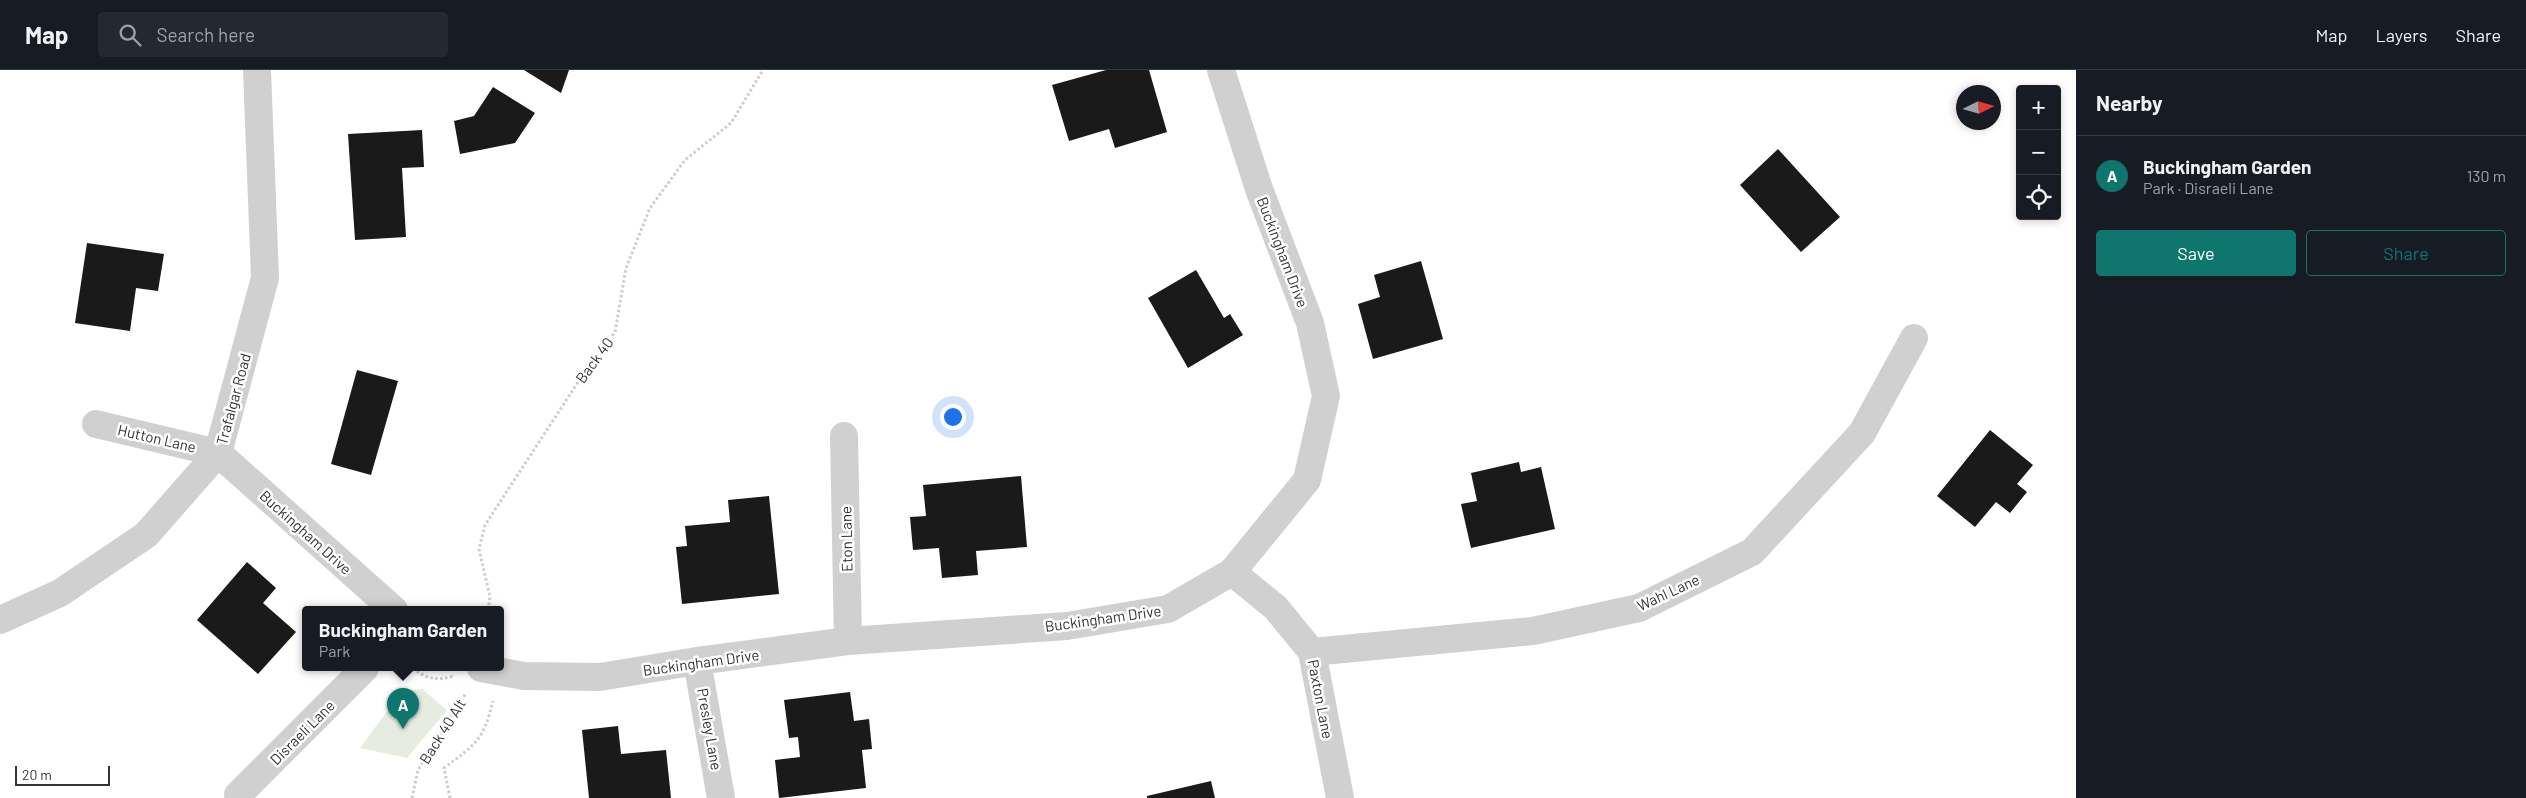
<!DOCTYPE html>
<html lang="en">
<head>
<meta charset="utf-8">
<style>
  body { margin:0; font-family:Barlow,sans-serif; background:#242831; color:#f1f3f6 }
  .controls { position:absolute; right:15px; top:15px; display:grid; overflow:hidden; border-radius:5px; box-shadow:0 2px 8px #0003 }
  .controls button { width:45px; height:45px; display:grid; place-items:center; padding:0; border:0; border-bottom:1px solid #363941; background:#171b24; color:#f1f3f6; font:25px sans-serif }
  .compass { position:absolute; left:1956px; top:15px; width:45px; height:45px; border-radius:50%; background:#171b24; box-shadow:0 2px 8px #0003; rotate:85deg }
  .scale { position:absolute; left:15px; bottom:12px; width:95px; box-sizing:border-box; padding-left:5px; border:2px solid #333; border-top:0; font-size:14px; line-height:18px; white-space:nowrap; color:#333; -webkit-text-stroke:4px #fff; paint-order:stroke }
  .you { position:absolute; left:952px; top:346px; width:18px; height:18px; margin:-12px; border:4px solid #fff; border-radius:50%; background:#1a73e8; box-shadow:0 0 0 8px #1a73e833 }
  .badge { display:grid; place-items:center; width:32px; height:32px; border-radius:50%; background:#0f766e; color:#fff; font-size:16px; font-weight:700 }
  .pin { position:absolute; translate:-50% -41px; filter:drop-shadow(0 1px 2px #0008) }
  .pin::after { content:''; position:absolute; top:26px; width:18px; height:15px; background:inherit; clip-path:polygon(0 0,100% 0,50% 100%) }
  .popup { position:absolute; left:302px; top:536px; width:202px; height:65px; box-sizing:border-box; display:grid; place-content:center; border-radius:5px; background:#171b24; filter:drop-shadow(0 1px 4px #0005); font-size:16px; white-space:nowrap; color:#9ea1a6 }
  .popup b { font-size:19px; color:#f1f3f6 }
  .popup::after { content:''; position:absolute; left:50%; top:100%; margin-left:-10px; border:10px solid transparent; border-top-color:#171b24 }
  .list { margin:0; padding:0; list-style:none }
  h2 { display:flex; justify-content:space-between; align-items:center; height:65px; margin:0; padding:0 20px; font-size:21px }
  h2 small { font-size:16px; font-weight:400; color:#9ea1a6 }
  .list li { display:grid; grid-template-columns:32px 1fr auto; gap:15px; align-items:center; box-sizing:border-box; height:80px; padding:0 20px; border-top:1px solid #363941 }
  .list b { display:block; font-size:19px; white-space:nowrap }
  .list p { margin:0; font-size:16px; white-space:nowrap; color:#9ea1a6 }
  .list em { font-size:16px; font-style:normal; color:#9ea1a6 }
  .actions { display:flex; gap:10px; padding:15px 20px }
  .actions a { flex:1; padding:11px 0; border:1px solid #0f766e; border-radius:5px; text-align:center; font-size:18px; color:#0f766e }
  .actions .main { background:#0f766e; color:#fff }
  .icon { flex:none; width:28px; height:28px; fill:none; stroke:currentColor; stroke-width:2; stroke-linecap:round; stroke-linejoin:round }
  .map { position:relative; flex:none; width:2076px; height:728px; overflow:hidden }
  header { display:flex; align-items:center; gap:30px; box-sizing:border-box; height:70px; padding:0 25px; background:#171b24; border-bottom:1px solid #363941 }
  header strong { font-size:24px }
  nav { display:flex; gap:28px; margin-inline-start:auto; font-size:18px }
  .search { width:350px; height:45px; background:#242831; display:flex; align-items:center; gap:12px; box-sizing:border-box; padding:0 18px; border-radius:5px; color:#9ea1a6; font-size:19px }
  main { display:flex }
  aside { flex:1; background:#171b24 }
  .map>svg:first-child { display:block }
  .green { fill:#e6ecdf }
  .building { fill:#1a1a1a }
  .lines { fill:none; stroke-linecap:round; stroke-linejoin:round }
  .path { stroke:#cdcdcd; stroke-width:3; stroke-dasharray:2.5 2.5; stroke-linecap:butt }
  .minor { stroke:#d0d0d0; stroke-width:28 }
  .labels { text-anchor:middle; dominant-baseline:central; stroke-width:5; stroke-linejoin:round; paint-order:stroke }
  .street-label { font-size:15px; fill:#333; stroke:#fff }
</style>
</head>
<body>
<header>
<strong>Map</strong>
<div class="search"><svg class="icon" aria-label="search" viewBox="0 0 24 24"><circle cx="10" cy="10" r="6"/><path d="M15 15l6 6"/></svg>Search here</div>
<nav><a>Map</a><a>Layers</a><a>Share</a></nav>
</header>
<main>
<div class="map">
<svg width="2076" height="728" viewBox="0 0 2076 728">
  <rect width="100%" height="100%" fill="#fff"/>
  <polygon class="green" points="422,619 447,640 407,688 360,678 402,621"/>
  <g class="building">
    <polygon points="524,0 569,0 561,23"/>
    <polygon points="1106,0 1149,0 1167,62 1115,78 1109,59 1069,71 1052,15"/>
    <polygon points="493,17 535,43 515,73 460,84 454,51 474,46"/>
    <polygon points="422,60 424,97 402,98 406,167 355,170 348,64"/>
    <polygon points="1778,79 1840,147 1801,182 1740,115"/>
    <polygon points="87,173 164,184 158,221 136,218 130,261 75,253"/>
    <polygon points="1421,191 1443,269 1373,289 1358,234 1380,227 1374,205"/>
    <polygon points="1196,200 1224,248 1230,244 1243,265 1188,298 1148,228"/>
    <polygon points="357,300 398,311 371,405 331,394"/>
    <polygon points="1990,360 2033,395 2017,414 2027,422 2010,443 1996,432 1975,457 1937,426"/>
    <polygon points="1519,392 1521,402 1541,397 1555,459 1471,478 1461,434 1477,431 1471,403"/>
    <polygon points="1021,406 1027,477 976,481 978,505 942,508 939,478 913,480 910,447 926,446 923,415"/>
    <polygon points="769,426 779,524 682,534 676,477 687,476 685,456 730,452 728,430"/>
    <polygon points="247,492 276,518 263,533 296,562 258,604 197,550"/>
    <polygon points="850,622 854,651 869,649 872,679 862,680 866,718 779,728 775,690 800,687 798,667 789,668 784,630"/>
    <polygon points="618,656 621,684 666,680 671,728 589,728 582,660"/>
    <polygon points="1211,711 1215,728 1147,728 1147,726"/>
  </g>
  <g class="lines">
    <g class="path">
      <polyline points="488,540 490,527 479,479 485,455 582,306 615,262 626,198 650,138 685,90 731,53 763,0"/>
      <path d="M413 598C426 609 437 611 453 606"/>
      <polyline points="412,728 418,700 466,623"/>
      <path d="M450 728 444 698C476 674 483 671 493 631"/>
    </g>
    <g class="minor">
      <polyline points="96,354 218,383 394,540"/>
      <polyline points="844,366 848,571"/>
      <polyline points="1232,502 1276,538 1312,582 1340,728"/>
      <polyline points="0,550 60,523 146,465 218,383 265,208 257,0"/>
      <polyline points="1312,582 1533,561 1639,538 1752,482 1862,363 1914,268"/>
      <polyline points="697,591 721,728"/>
      <polyline points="481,598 524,606 600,607 697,591 848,571 1067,556 1168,539 1232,502 1307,410 1326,326 1310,253 1259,119 1221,0"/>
      <polyline points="238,725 365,598"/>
    </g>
  </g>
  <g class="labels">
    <g class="street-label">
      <text transform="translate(1283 182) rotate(69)">Buckingham Drive</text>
      <text transform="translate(594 290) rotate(-54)">Back 40</text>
      <text transform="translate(233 329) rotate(-75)">Trafalgar Road</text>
      <text transform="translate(157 368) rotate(13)">Hutton Lane</text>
      <text transform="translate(306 462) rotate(42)">Buckingham Drive</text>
      <text transform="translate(846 469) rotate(-91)">Eton Lane</text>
      <text transform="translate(1668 522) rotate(-25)">Wahl Lane</text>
      <text transform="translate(1103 548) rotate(-8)">Buckingham Drive</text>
      <text transform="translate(701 592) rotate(-8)">Buckingham Drive</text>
      <text transform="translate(1321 629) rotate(79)">Paxton Lane</text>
      <text transform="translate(710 659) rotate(80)">Presley Lane</text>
      <text transform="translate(442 661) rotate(-58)">Back 40 Alt</text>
      <text transform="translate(302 662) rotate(-45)">Disraeli Lane</text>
    </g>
  </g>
</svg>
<div class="controls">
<button>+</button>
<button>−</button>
<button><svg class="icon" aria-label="locate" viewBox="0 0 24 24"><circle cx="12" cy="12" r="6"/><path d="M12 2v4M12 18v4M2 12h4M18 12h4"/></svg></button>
</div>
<svg class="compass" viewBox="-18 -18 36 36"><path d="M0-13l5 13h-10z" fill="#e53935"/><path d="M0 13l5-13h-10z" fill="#9ea1a6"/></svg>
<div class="scale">20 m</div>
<div class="you"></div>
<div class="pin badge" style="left:403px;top:659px">A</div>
<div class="popup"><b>Buckingham Garden</b>Park</div>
</div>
<aside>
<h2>Nearby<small></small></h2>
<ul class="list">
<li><span class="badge">A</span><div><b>Buckingham Garden</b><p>Park · Disraeli Lane</p></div><em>130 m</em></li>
</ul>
<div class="actions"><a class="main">Save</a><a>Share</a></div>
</aside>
</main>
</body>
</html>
